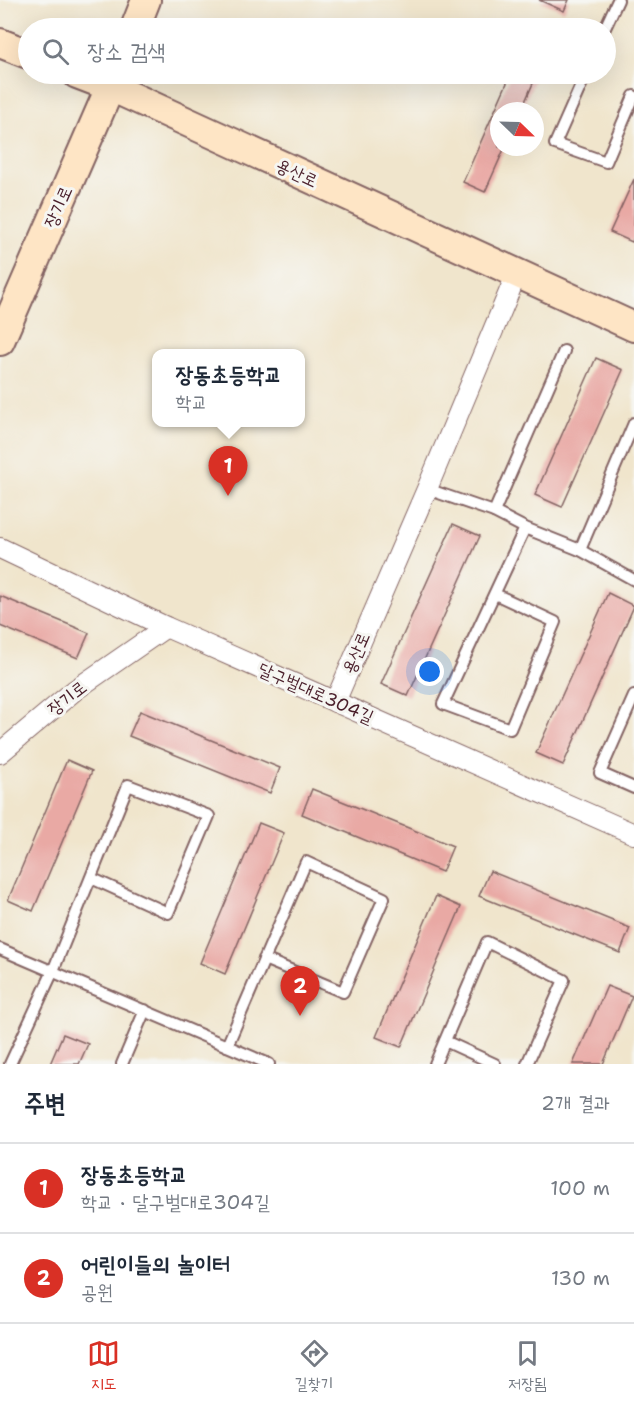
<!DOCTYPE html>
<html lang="ko">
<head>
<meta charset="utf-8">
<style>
  body { margin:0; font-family:"Shantell Sans","Poor Story",sans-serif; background:#f6f6f7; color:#1f2937 }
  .compass { position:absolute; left:490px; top:102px; width:54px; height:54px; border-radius:50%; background:#fff; box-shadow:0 6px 24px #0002; rotate:113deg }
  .you { position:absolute; left:430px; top:672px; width:21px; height:21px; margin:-15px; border:4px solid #fff; border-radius:50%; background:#1a73e8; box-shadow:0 0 0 9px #1a73e833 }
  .badge { display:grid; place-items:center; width:39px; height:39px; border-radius:50%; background:#d93025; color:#fff; font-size:20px; font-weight:700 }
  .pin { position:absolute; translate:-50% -50px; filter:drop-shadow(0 2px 3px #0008) }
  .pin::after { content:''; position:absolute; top:32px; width:21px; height:18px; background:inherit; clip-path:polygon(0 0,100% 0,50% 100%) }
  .popup { position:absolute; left:152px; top:349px; width:153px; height:78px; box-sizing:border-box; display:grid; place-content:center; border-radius:12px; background:#fff; filter:drop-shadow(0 2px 4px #0005); font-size:20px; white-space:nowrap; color:#747a83 }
  .popup b { font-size:22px; color:#1f2937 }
  .popup::after { content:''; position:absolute; left:50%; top:100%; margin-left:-12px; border:12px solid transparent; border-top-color:#fff }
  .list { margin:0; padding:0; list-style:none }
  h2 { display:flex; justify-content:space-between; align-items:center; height:78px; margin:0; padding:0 24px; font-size:26px }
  h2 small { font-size:20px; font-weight:400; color:#747a83 }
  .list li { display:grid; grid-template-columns:39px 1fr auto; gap:18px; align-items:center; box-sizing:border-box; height:90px; padding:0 24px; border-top:2px solid #e0e1e3 }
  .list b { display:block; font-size:22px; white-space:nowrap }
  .list p { margin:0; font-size:20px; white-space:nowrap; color:#747a83 }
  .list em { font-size:20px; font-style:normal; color:#747a83 }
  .icon { flex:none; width:33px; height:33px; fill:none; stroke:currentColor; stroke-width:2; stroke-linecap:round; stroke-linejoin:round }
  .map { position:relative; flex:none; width:634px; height:1064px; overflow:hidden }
  .search { position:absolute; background:#fff; box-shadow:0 6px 24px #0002; left:18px; right:18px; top:18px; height:66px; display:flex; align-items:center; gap:15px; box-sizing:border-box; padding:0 21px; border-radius:33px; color:#747a83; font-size:22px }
  .sheet { height:258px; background:#fff }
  nav { display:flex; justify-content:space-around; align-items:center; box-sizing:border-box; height:84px; border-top:2px solid #e0e1e3; background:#fff; font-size:16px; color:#747a83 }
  nav a { display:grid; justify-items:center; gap:3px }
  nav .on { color:#d93025 }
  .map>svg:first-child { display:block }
  .building { fill:#e9a9a4 }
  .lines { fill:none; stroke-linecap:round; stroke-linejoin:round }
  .lane-casing { stroke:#846463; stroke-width:14 }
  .street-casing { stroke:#846463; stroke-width:22 }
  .secondary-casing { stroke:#846463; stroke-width:32 }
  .lane { stroke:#fff; stroke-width:10 }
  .street { stroke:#fff; stroke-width:20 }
  .secondary { stroke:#fee5c5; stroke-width:28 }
  .labels { text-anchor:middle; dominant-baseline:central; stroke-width:6; stroke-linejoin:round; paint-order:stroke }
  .street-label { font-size:18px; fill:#4a1f2b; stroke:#f6f6f2 }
</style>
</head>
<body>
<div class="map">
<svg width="634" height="1064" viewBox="0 0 634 1064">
  <rect width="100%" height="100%" fill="#f6f6f2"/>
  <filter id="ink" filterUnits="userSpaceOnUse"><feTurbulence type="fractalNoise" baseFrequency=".0167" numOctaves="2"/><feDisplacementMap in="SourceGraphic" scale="12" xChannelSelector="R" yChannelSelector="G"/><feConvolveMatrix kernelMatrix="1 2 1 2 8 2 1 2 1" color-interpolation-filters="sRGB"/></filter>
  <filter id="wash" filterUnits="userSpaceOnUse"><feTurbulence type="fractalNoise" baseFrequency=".008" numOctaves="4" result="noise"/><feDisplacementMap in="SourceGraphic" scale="24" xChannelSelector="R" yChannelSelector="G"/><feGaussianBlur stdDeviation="1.35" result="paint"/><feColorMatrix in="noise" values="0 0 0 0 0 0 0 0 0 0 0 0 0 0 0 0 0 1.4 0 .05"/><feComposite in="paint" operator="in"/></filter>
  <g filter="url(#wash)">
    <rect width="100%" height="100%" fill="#f0e5cc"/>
    <g id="blocks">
      <g class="building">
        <polygon points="539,0 569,0 564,11"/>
        <polygon points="511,74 537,74 521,111 499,111 499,147 505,147 485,192 463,182"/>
        <polygon points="634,179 634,238 632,242 610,232"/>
        <polygon points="596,358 623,370 562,507 535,495"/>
        <polygon points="453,524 480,536 408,696 381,684"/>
        <polygon points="608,593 634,606 563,765 536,753"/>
        <polygon points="0,596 89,633 78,658 0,626"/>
        <polygon points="140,711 280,768 270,793 129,736"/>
        <polygon points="67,760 92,771 33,911 8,900"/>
        <polygon points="312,789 453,846 442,872 302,814"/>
        <polygon points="259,823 284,833 225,974 200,963"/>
        <polygon points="490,871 630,928 620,953 479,896"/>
        <polygon points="436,896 461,907 401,1047 376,1037"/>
        <polygon points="607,986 632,996 603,1064 573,1064"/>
        <polygon points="63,1034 88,1044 79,1064 50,1064"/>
      </g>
    </g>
  </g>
  <g filter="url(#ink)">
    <use href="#blocks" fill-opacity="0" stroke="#846463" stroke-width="1.5"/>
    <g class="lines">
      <defs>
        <g id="lane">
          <polyline points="605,28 618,0"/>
          <polyline points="586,74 555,144 606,162 634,96"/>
          <polyline points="427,489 494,512 525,528 580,550 634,580"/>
          <polyline points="494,512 564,351"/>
          <polyline points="580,550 634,423"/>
          <polyline points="495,594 555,622 510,729 443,704 525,528"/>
          <polyline points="634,696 600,773 634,788"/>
          <polyline points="0,949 269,1064"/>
          <polyline points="445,1041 495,1064"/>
          <polyline points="227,1046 306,862 384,898 343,992 264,959"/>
          <polyline points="10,1064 53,971 128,785 209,816 168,913 91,878"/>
          <polyline points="122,1064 145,1010"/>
          <polyline points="435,1064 487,942 564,980 527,1064"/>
        </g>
        <g id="street">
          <polyline points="0,548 166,627 634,834"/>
          <polyline points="335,702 427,489 517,273"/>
          <polyline points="0,753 75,690 166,627"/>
        </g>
        <g id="secondary">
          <polyline points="135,28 146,0"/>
          <polyline points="0,43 28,54"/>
          <polyline points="77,74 111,87 634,327"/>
          <polyline points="0,341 116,74"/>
        </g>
      </defs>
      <use href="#lane" class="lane-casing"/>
      <use href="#street" class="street-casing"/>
      <use href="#secondary" class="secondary-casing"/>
      <use href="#lane" class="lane"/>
      <use href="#street" class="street"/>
      <use href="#secondary" class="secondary"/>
    </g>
  </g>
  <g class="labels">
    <g class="street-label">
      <text transform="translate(297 173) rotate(25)">용산로</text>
      <text transform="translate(58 207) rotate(-66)">장기로</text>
      <text transform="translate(356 653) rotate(-67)">용산로</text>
      <text transform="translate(316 693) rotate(24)">달구벌대로304길</text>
      <text transform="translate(67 698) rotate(-38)">장기로</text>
    </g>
  </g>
</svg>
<svg class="compass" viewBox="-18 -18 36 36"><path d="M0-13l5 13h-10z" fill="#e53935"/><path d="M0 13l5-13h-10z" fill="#747a83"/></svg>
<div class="you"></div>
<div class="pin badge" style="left:228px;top:496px">1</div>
<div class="popup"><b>장동초등학교</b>학교</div>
<div class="pin badge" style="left:300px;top:1016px">2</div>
<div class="search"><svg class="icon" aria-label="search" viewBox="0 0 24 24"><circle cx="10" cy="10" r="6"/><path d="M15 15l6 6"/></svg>장소 검색</div>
</div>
<section class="sheet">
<h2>주변<small>2개 결과</small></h2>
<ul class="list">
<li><span class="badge">1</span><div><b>장동초등학교</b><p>학교 · 달구벌대로304길</p></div><em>100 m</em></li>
<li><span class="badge">2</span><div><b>어린이들의 놀이터</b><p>공원</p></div><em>130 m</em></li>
</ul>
</section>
<nav>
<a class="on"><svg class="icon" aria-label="map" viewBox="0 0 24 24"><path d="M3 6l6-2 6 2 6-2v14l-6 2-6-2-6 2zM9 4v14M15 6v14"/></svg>지도</a>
<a><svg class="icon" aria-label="directions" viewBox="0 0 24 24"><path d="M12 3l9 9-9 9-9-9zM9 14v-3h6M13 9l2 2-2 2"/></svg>길찾기</a>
<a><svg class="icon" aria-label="saved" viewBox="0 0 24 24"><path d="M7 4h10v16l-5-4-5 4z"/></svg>저장됨</a>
</nav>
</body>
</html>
